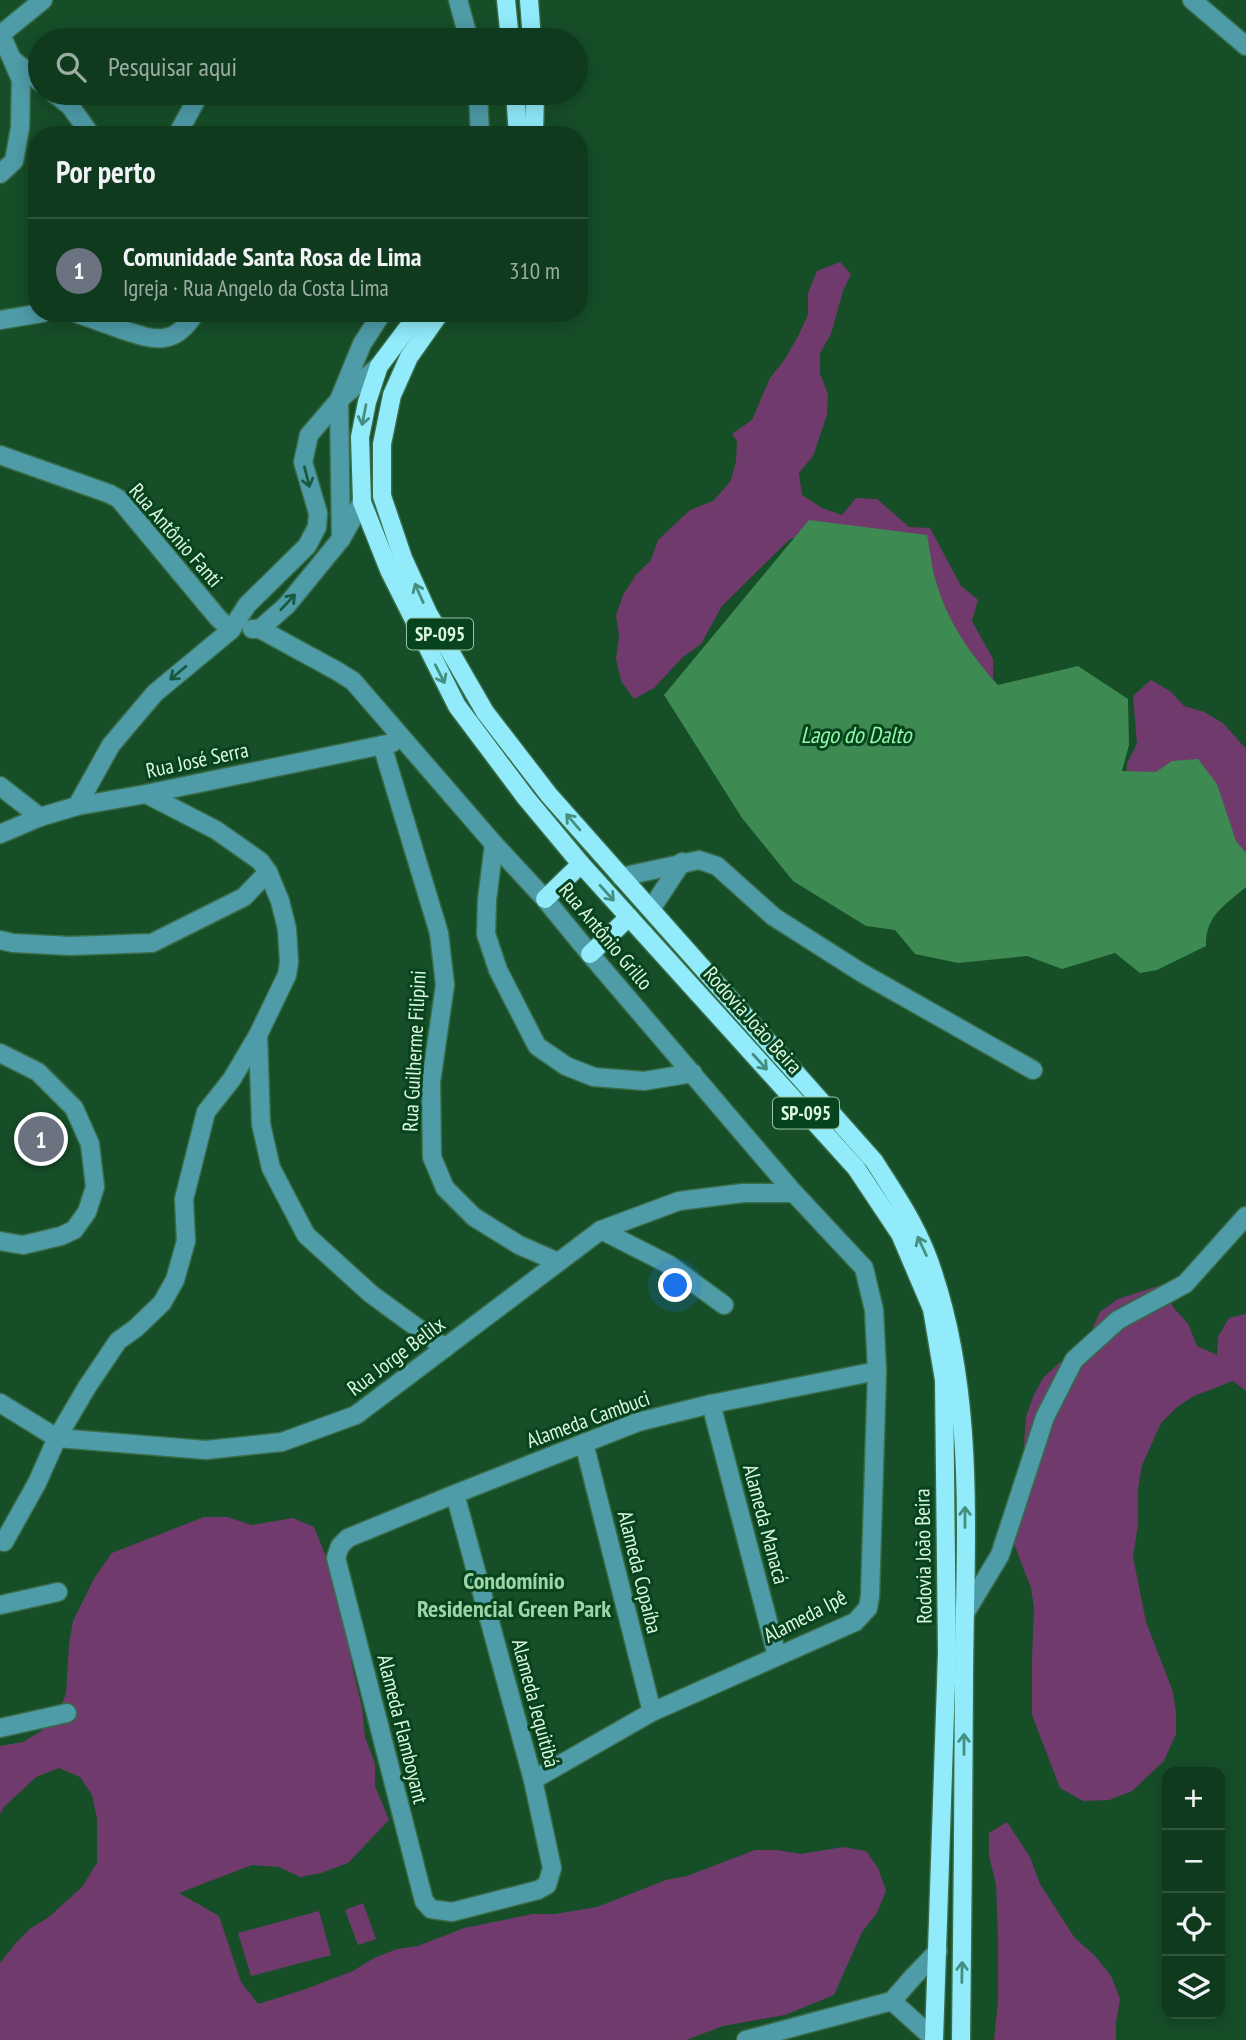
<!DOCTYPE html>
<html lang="pt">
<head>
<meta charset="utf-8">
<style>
  body { margin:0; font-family:"PT Sans Narrow",sans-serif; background:#194127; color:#f1f3f6 }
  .controls { position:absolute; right:21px; bottom:21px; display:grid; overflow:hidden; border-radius:14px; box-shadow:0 4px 18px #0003 }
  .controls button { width:63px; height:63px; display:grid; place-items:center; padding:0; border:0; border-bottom:2px solid #30543c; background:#103a1e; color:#f1f3f6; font:35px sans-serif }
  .you { position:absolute; left:676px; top:1286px; width:24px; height:24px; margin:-18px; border:5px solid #fff; border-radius:50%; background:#1a73e8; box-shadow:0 0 0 10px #1a73e833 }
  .badge { display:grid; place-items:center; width:46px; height:46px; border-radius:50%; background:#d6ab8b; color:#fff; font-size:23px; font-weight:700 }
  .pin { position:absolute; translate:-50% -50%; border:4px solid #fff; box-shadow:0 2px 7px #0006 }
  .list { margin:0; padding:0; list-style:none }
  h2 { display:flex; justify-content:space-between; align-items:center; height:91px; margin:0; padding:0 28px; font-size:30px }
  h2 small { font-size:23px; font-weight:400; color:#9cada4 }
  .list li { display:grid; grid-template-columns:46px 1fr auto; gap:21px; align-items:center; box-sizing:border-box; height:105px; padding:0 28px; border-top:2px solid #30543c }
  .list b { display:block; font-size:26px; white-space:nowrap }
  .list p { margin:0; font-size:23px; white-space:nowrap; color:#9cada4 }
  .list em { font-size:23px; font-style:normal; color:#9cada4 }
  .icon { flex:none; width:38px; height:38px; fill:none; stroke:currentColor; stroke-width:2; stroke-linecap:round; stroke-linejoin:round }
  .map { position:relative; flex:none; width:1246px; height:2040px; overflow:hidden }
  .search { position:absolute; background:#103a1e; box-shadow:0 4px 18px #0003; left:28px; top:28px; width:560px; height:77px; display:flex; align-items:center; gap:18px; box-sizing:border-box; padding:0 24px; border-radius:38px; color:#9cada4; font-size:26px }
  .panel { position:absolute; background:#103a1e; box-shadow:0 4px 18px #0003; left:28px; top:126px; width:560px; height:196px; border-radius:28px }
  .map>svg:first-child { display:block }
  .green { fill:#703b6c }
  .water { fill:#3d8a52 }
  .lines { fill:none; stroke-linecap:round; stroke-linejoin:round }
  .minor-casing { stroke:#396c49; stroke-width:21 }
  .major-casing { stroke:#396c49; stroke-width:21 }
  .minor { stroke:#4f9ca9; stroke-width:18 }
  .major { stroke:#91ebfb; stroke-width:18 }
  .oneway { stroke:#458f81 }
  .oneway2 { stroke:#195940 }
  .labels { text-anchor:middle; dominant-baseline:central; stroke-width:6; stroke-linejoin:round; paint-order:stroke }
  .shield { fill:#07431d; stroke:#9bc1a6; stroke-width:2 }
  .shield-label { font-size:19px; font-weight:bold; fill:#dbf7e0 }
  .street-label { font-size:21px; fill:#dbf7e0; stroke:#07431d }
  .water-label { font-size:23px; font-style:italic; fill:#91f7a9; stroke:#07431d }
  .quarter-label { font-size:24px; font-weight:bold; fill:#9cd5a7; stroke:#07431d }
</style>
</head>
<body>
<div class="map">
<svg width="1246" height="2040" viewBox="0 0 1246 2040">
  <rect width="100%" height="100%" fill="#164e28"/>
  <g class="green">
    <polygon points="840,262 851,274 843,291 831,334 820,353 820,374 828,394 827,415 813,456 799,473 802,495 822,508 842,515 856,498 877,499 909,527 930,528 961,586 978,600 972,621 993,659 993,683 811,533 790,539 722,606 701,644 683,657 654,688 634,699 621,681 616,659 619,637 616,615 623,595 636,575 651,560 658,540 690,510 713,501 730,482 736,462 737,441 732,434 752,420 770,378 785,359 798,336 808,315 808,293 817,271"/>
    <polygon points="1151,680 1170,691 1184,706 1204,712 1223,723 1246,749 1246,880 1126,784 1127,763 1137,744 1133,696"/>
    <polygon points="1164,1284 1173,1307 1188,1324 1197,1346 1217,1355 1218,1337 1229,1318 1246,1314 1246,1391 1233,1381 1194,1396 1177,1407 1161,1423 1142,1465 1138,1489 1138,1524 1133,1557 1146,1622 1173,1692 1176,1712 1176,1734 1164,1761 1132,1791 1109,1800 1083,1801 1060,1788 1032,1715 1032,1658 1034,1608 1031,1588 1014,1544 1018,1526 1026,1417 1033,1397 1043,1378 1058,1364 1076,1351 1090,1334 1100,1312 1118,1299"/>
    <polygon points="204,1517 227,1517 252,1525 293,1518 314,1527 337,1584 353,1671 362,1707 365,1737 375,1764 375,1786 389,1820 348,1863 321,1873 300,1877 279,1867 252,1865 179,1893 219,1916 241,1982 258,2004 303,1990 353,1971 374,1958 397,1949 418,1946 464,1928 533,1914 555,1914 597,1907 666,1880 687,1876 755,1850 777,1850 801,1854 843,1847 866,1851 878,1868 886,1891 877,1913 862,1932 834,1995 785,2015 723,2026 686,2040 0,2040 0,1963 15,1944 31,1928 49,1917 82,1887 97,1863 97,1819 92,1795 80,1777 59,1768 36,1777 4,1807 0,1814 0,1746 23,1742 41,1731 57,1715 66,1694 69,1645 73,1621 95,1577 112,1553"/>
    <polygon points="1007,1822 1030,1857 1040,1884 1074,1937 1095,1956 1111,1976 1120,1999 1116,2022 1116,2040 994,2040 998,2002 998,1936 996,1884 989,1856 989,1833"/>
    <polygon points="363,1903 376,1939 358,1945 345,1910"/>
    <polygon points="319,1911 331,1955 251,1976 238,1933"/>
  </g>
  <path class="water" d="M809 520 927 535C930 549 931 564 935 578 946 619 969 653 998 685L1078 666 1128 699 1129 745 1122 771 1156 772 1172 761 1198 759 1217 784 1236 841 1246 853V887C1225 905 1205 916 1206 946L1157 970 1140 973 1115 953 1062 969 1027 956 958 963 915 954 895 930 866 926 793 881 742 818 664 695Z"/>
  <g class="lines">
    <defs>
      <g id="minor">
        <polyline points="458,0 469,40"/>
        <polyline points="1192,0 1246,46"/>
        <polyline points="0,35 43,0"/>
        <polyline points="13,60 40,82"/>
        <polyline points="54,93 70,106 91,135"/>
        <polyline points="478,93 480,135"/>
        <polyline points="177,135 200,93"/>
        <polyline points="0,174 14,161 20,128 21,80 1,34"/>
        <path d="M76 313C92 319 107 324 123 330 154 340 175 347 195 313"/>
        <polyline points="0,320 42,313"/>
        <polyline points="0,455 110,494 119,499 218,618 231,630"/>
        <polyline points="341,539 339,400 362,344 382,313"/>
        <polyline points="252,629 260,629 287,605 341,539 362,502"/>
        <polyline points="260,629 337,671 353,681 494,844 545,899 590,954 794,1193 864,1268 874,1310 877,1371 870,1596 868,1608 855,1622 652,1712 533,1780"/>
        <polyline points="382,745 439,933 445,985 431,1082 432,1157 445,1188 474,1217 519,1245 558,1262"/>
        <polyline points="0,786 40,817"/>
        <polyline points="77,806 111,745 155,693 231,630 247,605 307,546 317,527 318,513 303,462 309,435 339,400 379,366"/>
        <polyline points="0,834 40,817 77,806 146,794 392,743"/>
        <polyline points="494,844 487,900 486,934 498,970 537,1046 566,1066 594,1077 644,1081 693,1073"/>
        <polyline points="621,877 699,860 717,866 774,917 862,973 1033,1070"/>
        <polyline points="651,909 682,862"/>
        <polyline points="0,940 13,943 70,946 152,943 244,897 268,872"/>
        <polyline points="258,1035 261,1124 271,1168 306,1235 371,1294 445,1348"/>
        <polyline points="0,1053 38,1072 74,1108 90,1144 95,1187 87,1212 74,1230 61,1236 23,1245 0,1241"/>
        <polyline points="601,1230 668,1264 724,1305"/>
        <polyline points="0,1403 57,1438 206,1450 282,1442 356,1415 601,1230 679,1201 743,1193 794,1193"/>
        <polyline points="711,1404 777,1656"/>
        <polyline points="584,1443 652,1712"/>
        <polyline points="455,1494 533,1780 552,1868 547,1885 538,1890 452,1912 431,1909 424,1901 336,1558 340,1546 348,1538 455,1494 638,1422 711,1404 877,1371"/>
        <polyline points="4,1542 37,1483 57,1438 87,1387 118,1341 136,1328 162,1303 175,1280 186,1241 184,1199 206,1112 232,1079 258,1035 287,975 289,962 287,929 280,901 268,872 260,861 216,830 146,794"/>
        <polyline points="0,1605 58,1592"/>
        <polyline points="965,1613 1000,1555 1045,1417 1074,1360 1118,1320 1185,1284 1246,1216"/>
        <polyline points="0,1728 67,1713"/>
        <polyline points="892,2001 934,2039"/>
        <polyline points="746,2040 892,2001 913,1977 938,1951"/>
      </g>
      <g id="major">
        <polyline points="506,0 510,40"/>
        <polyline points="529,0 532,40"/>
        <polyline points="515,93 518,135"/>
        <polyline points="534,135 535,93"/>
        <polyline points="419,313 379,366 367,402 360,437 362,502 389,570 457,706 526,798 581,864 856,1168 900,1234 932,1309 944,1380 947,1653 934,2040"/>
        <path d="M440 313 409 357 392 395 382 444V496L403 558 428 613 485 712 549 795 874 1161C894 1192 915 1223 928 1258 977 1391 965 1536 964 1676 963 1797 963 1919 961 2040"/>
        <polyline points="545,899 581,864"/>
        <polyline points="590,954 629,917"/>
      </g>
    </defs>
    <use href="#minor" class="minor-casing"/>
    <use href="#major" class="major-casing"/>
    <use href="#minor" class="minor"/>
    <use href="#major" class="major"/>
  </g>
  <defs><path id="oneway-shaft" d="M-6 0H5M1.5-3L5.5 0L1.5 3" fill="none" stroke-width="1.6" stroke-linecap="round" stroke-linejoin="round" transform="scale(1.75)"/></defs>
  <g class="oneway">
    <use href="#oneway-shaft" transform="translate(364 415) rotate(101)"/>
    <use href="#oneway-shaft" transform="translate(419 593) rotate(-114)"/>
    <use href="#oneway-shaft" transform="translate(440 674) rotate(63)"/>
    <use href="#oneway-shaft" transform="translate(573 822) rotate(-131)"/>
    <use href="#oneway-shaft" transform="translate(607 893) rotate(48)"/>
    <use href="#oneway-shaft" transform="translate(760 1062) rotate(48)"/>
    <use href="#oneway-shaft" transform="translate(922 1246) rotate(-115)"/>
    <use href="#oneway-shaft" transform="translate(965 1517) rotate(-90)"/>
    <use href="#oneway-shaft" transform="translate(964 1744) rotate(-90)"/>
    <use href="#oneway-shaft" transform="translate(962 1972) rotate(-89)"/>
  </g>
  <g class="oneway2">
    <use href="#oneway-shaft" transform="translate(307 477) rotate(76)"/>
    <use href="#oneway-shaft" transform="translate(288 602) rotate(-47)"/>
    <use href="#oneway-shaft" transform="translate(178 673) rotate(140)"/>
  </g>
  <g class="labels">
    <g class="shield">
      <rect x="407" y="618.5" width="66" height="31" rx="5"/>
      <rect x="773" y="1097.5" width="66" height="31" rx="5"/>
    </g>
    <g class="shield-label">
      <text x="440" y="634">SP-095</text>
      <text x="806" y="1113">SP-095</text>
    </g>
    <g class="street-label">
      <text transform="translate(176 535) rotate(49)">Rua Antônio Fanti</text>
      <text transform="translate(197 760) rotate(-12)">Rua José Serra</text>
      <text transform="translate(606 936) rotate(50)">Rua Antônio Grillo</text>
      <text transform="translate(753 1020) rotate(48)">Rodovia João Beira</text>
      <text transform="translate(414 1051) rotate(-87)">Rua Guilherme Filipini</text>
      <text transform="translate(396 1356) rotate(-37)">Rua Jorge Belilx</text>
      <text transform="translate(588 1419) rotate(-20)">Alameda Cambuci</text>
      <text transform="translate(766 1524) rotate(75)">Alameda Manacá</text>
      <text transform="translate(923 1556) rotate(-91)">Rodovia João Beira</text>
      <text transform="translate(640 1572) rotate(76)">Alameda Copaíba</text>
      <text transform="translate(805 1616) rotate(-27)">Alameda Ipê</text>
      <text transform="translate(536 1703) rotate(75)">Alameda Jequitibá</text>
      <text transform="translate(403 1729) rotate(76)">Alameda Flamboyant</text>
    </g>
    <g class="water-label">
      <text x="856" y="734">Lago do Dalto</text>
    </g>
    <g class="quarter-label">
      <text x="514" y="1580">Condomínio<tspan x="514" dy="28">Residencial Green Park</tspan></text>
    </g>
  </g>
</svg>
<div class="controls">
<button>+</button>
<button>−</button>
<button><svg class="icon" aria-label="locate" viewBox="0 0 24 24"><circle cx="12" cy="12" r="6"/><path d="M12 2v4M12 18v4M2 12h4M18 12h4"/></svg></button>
<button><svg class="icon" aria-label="layers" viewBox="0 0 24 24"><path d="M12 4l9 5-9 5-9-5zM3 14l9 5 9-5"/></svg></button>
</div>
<div class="you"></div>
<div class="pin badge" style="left:41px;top:1139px;background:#6b7280">1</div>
<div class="search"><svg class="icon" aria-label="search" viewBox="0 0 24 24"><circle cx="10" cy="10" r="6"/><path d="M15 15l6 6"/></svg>Pesquisar aqui</div>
<section class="panel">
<h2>Por perto<small></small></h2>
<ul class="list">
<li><span class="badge" style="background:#6b7280">1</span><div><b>Comunidade Santa Rosa de Lima</b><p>Igreja · Rua Angelo da Costa Lima</p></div><em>310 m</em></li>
</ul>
</section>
</div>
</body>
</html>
